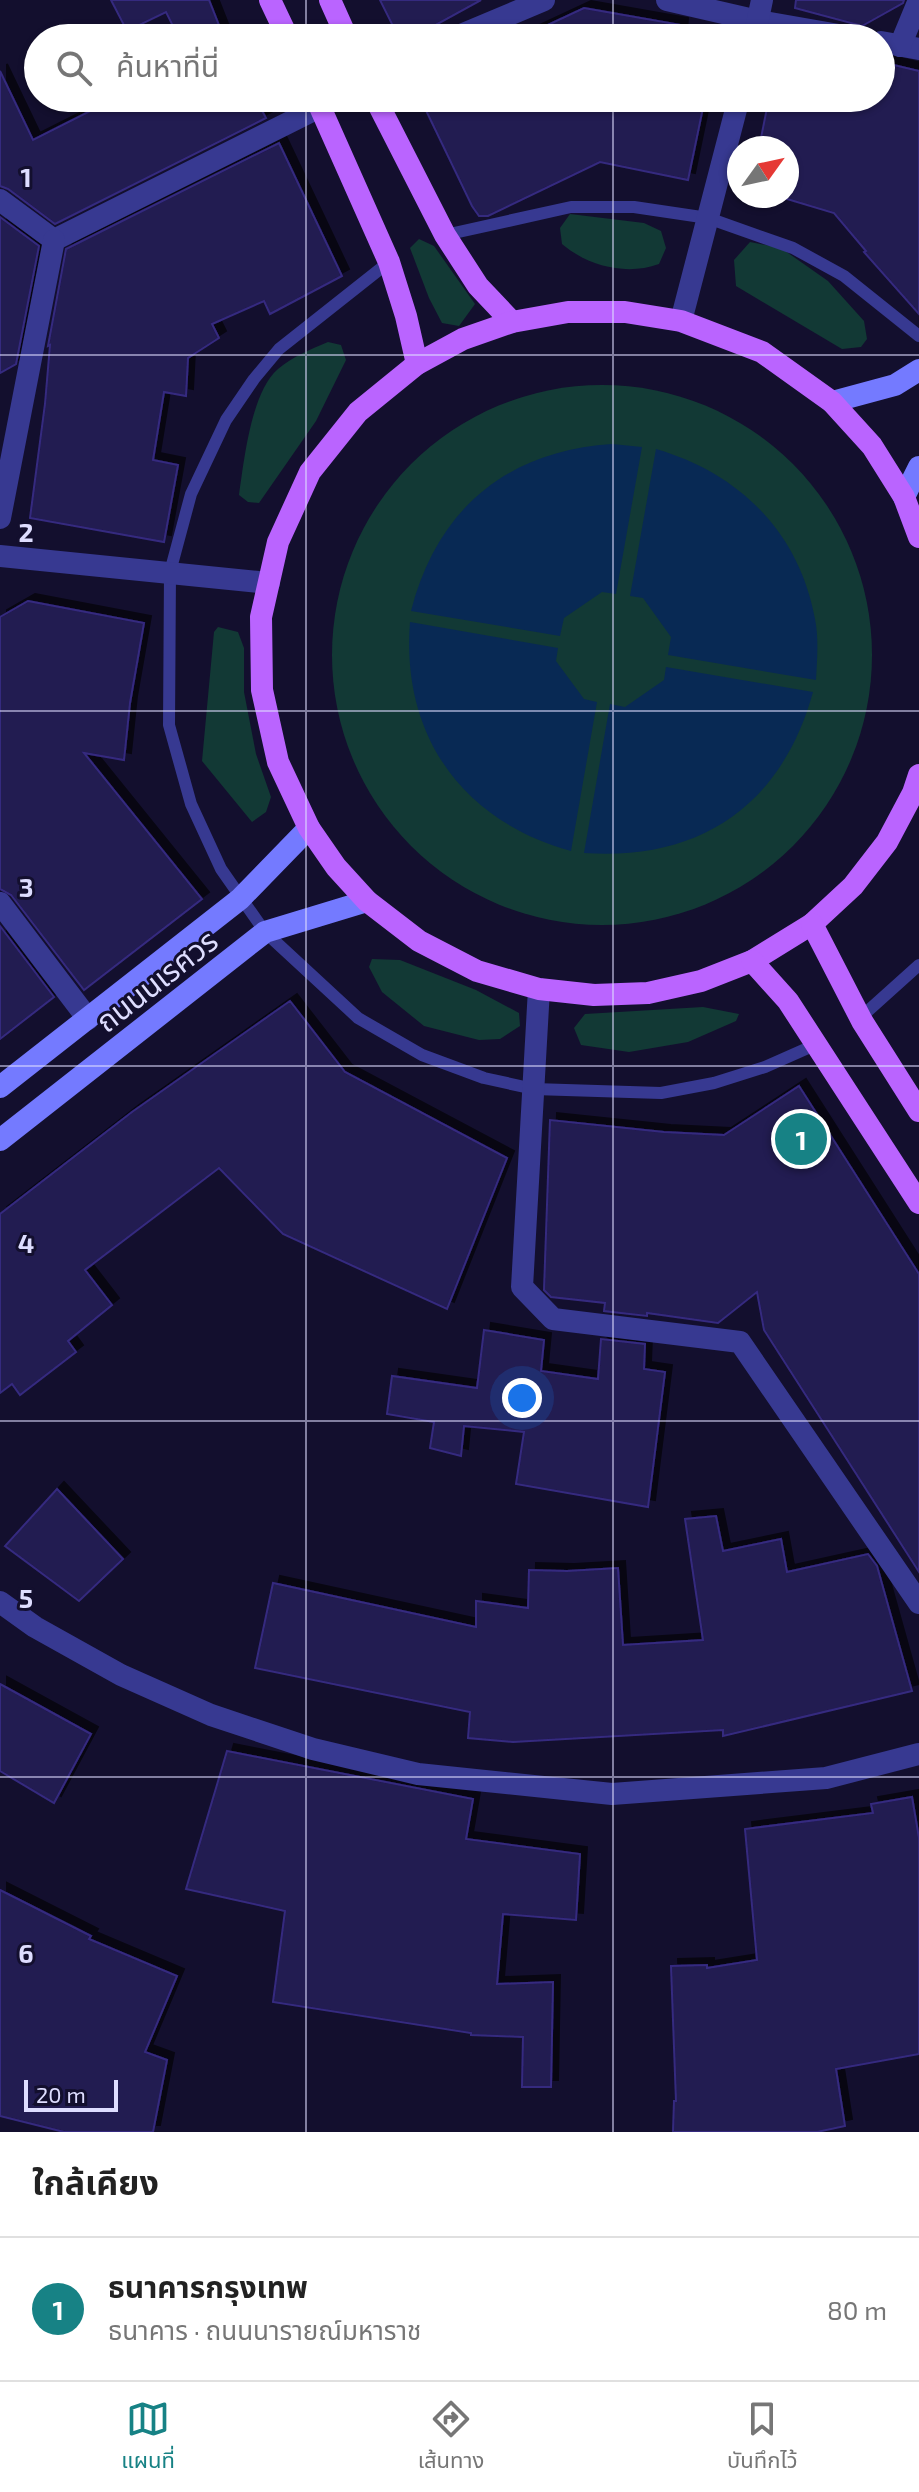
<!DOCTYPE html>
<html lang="th">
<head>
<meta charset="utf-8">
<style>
  body { margin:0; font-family:"Exo 2","Noto Sans Thai",sans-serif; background:#f6f6f6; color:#222 }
  .compass { position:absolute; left:727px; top:136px; width:72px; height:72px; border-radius:50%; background:#fff; box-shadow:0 2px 6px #0004; rotate:57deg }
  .scale { position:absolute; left:24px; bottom:20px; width:94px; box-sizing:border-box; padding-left:8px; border:4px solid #deddff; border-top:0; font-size:22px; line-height:28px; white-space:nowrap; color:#deddff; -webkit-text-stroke:6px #130f2e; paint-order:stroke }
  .you { position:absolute; left:522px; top:1398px; width:28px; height:28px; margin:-20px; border:6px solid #fff; border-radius:50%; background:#1a73e8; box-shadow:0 0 0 12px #1a73e833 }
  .badge { display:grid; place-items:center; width:52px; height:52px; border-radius:50%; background:#178285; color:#fff; font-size:26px; font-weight:700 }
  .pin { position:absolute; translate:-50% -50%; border:4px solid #fff; box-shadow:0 2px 8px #0006 }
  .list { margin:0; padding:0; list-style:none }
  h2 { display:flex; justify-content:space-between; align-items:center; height:104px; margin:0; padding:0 32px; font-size:34px }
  h2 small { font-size:26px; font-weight:400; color:#767676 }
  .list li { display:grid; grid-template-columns:52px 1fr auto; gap:24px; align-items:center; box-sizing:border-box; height:144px; padding:0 32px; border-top:2px solid #e0e0e0 }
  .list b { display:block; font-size:30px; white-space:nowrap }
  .list p { margin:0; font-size:26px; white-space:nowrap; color:#767676 }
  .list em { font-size:26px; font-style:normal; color:#767676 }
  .icon { flex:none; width:44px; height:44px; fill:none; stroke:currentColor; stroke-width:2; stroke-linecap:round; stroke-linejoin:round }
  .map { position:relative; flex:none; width:919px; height:2132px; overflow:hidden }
  .search { position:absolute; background:#fff; box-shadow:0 2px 6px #0004; left:24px; right:24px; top:24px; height:88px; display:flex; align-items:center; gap:20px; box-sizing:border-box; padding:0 28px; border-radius:44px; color:#767676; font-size:30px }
  .sheet { height:248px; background:#fff }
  nav { display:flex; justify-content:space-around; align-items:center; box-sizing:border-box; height:112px; border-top:2px solid #e0e0e0; background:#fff; font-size:22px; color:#767676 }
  nav a { display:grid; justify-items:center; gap:4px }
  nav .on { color:#178285 }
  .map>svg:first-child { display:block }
  .green { fill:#123935 }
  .water { fill:#082954 }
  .building { fill:#211a51; stroke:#352a7f; stroke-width:2; filter:url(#shadow) }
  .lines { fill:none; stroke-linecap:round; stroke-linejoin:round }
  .service { stroke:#373991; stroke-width:12 }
  .minor { stroke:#373991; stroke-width:22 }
  .secondary { stroke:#747aff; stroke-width:22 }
  .primary { stroke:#ba64ff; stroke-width:22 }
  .grid { fill:none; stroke:#deddff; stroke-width:2; stroke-opacity:0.55 }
  .labels { text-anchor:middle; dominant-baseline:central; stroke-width:6; stroke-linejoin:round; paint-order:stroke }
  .street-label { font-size:30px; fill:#deddff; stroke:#130f2e }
  .grid-label { font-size:26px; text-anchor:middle; font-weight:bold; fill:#deddff; stroke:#130f2e; stroke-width:6; stroke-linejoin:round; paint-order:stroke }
</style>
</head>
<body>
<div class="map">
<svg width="919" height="2132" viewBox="0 0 919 2132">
  <defs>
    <filter id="shadow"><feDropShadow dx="7" dy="-7" stdDeviation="0" flood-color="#0009"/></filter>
  </defs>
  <rect width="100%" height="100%" fill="#130f2e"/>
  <g class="green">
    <path d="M570 214 644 223 661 231 666 248 659 264C626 276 588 266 562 244L560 228Z"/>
    <polygon points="419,239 434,246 475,304 459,326 442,323 429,298 410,248"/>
    <polygon points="750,242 781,248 828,281 864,321 867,339 861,347 842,349 736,286 734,260"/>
    <path d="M328 342 341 345 346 360 316 421 259 503 248 502 239 495C244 461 251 392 278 369 292 357 311 349 328 342Z"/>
    <circle cx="602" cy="655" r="270"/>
    <polygon points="218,627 238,632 244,648 244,692 256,754 271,797 266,812 252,822 202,761 214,632"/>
    <polygon points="372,959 400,960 476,990 519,1013 520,1026 500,1039 479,1040 424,1026 382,992 369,967"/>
    <polygon points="703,1007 739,1014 736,1021 688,1042 629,1052 581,1045 574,1028 585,1014"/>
  </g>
  <g class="water">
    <path d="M612 444 642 447 616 594 602 592 564 618 560 636 411 611C437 509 507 451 612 444Z"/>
    <path d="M656 449C739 473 799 532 815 619 819 639 817 660 816 680L668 655 671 637 643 598 630 596Z"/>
    <path d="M410 622 558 648 556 661 584 699 597 702 571 851C462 821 401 735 410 622Z"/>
    <path d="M666 667 813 692C782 805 700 861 584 853L610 704 625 707 664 680Z"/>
  </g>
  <g class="building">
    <polygon points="111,0 209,0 224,38 179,38 166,12 127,31"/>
    <polygon points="380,0 481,0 412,38 399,38"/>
    <polygon points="796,0 904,0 903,3 862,26 795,8"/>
    <polygon points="584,8 681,25 680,38 520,38"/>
    <polygon points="881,62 919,71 919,314 864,252 866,251 834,213 787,199 787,148 759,148 769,98 881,98"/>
    <polygon points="0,71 33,140 116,98 255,98 266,118 55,224 8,189 0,186"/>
    <polygon points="420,98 705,98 688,180 600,162 488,216 479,216 472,206"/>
    <polygon points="279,143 342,276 270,314 264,301 212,324 219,338 188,358 186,396 164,392 153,460 178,465 164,542 30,518 45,404 50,345 48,346 66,249"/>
    <polygon points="0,217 39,246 16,364 0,373"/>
    <polygon points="28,601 144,623 130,703 124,760 84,753 202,899 84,990 11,895 0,889 0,617"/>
    <polygon points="0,926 54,997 0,1039"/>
    <polygon points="290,1001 345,1072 507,1158 447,1309 283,1234 219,1168 85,1270 112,1305 68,1341 76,1352 20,1395 12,1384 0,1393 0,1214 132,1112"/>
    <polygon points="799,1086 919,1274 919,1572 764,1330 757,1292 718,1323 647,1313 647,1316 604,1311 605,1303 551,1297 544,1290 550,1120 664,1132 724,1135"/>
    <polygon points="484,1330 544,1340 541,1371 598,1379 601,1339 645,1344 644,1369 665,1372 648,1507 516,1484 524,1432 464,1426 461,1456 430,1448 434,1422 387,1414 392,1376 477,1388"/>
    <polygon points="57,1489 123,1559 79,1601 5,1546"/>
    <polygon points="716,1516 723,1551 781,1539 787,1572 868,1554 877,1566 912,1691 723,1736 723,1730 513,1742 468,1738 470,1712 255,1668 273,1583 476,1627 476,1601 528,1608 529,1570 567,1571 618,1568 623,1645 703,1640 685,1519"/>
    <polygon points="0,1684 91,1734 54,1803 0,1771"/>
    <polygon points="227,1751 473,1799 466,1839 580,1854 576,1920 503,1914 497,1984 553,1982 551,2087 522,2087 523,2037 471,2035 471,2033 273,2002 285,1911 186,1889"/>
    <polygon points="912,1797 919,1838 919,2054 836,2069 845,2126 817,2132 673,2132 674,2101 676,2101 671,1966 707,1965 707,1968 757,1960 745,1829 873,1813 871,1804"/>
    <polygon points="0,1890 91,1936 89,1939 177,1976 145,2052 167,2060 153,2132 64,2132 0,2116"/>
  </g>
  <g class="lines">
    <g class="service">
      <polyline points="445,235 571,207 634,207 708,218 793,248 844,276 919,336"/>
      <polyline points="389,262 279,349 254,379 226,420 191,494 170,572 169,725 191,804 221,869 265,932 358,1018 422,1055 484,1078 534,1089 661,1093 714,1083 765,1067 817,1044"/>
      <polyline points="860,1018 919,965"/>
    </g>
    <g class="minor">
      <polyline points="667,0 758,21 856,38"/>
      <polyline points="454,38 544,0"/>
      <polyline points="754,38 762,0"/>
      <polyline points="881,42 919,49"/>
      <polyline points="900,46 919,0"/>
      <polyline points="0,200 54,240 320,107"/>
      <polyline points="681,321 739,98"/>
      <polyline points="0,518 54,240"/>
      <polyline points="0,556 269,583"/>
      <polyline points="0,903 88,1019"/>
      <polyline points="539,989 522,1287 553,1319 740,1342 919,1603"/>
      <polyline points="0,1602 35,1627 121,1675 211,1715 313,1749 418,1774 612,1794 826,1778 919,1754"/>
    </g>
    <g class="secondary">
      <polyline points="832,402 895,385 919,370"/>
      <polyline points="904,497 919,467"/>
      <polyline points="0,1087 240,899 309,828"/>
      <polyline points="0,1140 265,932 367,901"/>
    </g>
    <g class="primary">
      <polyline points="270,0 288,38"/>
      <polyline points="330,0 347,38"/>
      <polyline points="316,98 389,262 406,316 417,364"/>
      <polyline points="375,98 445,235 478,286 512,322"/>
      <polyline points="919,537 904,497 872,446 832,402 762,352 681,321 625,312 568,312 512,322 463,339 417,364 358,412 310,472 278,542 261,617 262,690 278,762 309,828 336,867 367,901 419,941 477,971 539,989 594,995 648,993 701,981 752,961 812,924 853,886 887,842 913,793 919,775"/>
      <polyline points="812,924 862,1021 919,1111"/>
      <polyline points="752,961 788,1001 919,1203"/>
    </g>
  </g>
  <path class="grid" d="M306 0V38M613 0V38M306 98V2132M613 98V2132M0 355H919M0 711H919M0 1066H919M0 1421H919M0 1777H919"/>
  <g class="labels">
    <g class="street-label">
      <text transform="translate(156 980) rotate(-38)">ถนนนเรศวร</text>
    </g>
  </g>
  <g class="grid-label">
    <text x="26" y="187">1</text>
    <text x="26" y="542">2</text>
    <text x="26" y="897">3</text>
    <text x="26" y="1253">4</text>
    <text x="26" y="1608">5</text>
    <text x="26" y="1963">6</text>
  </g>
</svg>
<svg class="compass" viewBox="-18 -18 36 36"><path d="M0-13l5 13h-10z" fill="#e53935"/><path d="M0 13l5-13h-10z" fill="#767676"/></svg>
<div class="scale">20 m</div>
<div class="you"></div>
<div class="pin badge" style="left:801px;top:1139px">1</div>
<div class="search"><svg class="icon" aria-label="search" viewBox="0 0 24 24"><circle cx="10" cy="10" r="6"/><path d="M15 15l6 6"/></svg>ค้นหาที่นี่</div>
</div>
<section class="sheet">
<h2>ใกล้เคียง<small></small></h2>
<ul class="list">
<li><span class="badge">1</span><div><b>ธนาคารกรุงเทพ</b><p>ธนาคาร · ถนนนารายณ์มหาราช</p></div><em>80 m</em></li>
</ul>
</section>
<nav>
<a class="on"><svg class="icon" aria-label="map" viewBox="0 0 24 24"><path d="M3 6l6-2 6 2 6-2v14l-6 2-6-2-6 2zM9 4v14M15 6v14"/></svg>แผนที่</a>
<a><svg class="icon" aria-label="directions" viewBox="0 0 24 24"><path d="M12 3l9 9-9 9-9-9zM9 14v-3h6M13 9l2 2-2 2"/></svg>เส้นทาง</a>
<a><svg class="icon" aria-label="saved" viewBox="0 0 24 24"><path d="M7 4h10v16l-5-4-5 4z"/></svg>บันทึกไว้</a>
</nav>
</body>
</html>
